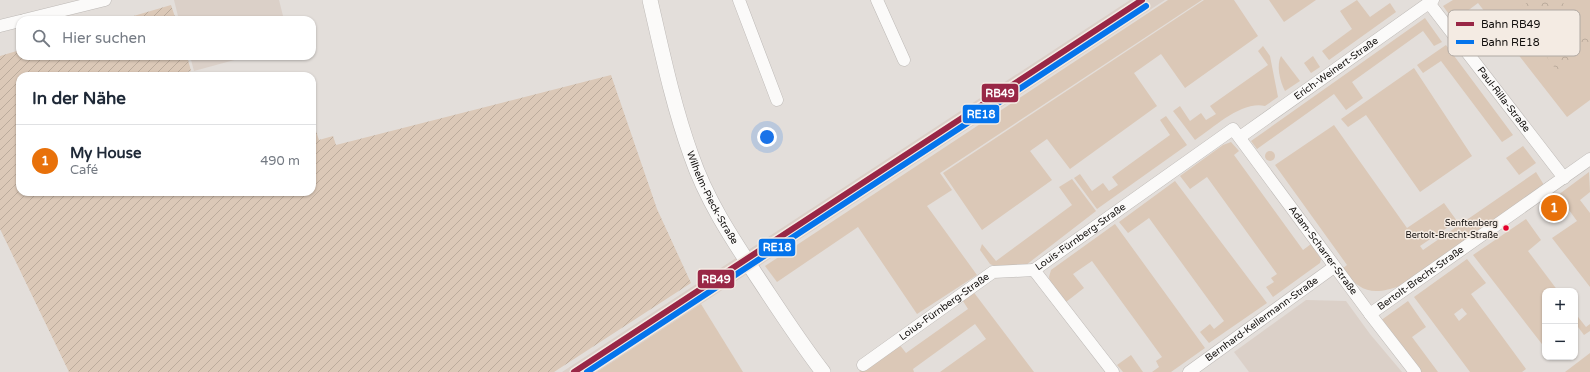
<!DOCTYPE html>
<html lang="de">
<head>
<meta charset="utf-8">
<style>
  body { margin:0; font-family:"Varela Round",sans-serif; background:#f6f6f7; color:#1f2937 }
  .controls { position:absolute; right:12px; bottom:12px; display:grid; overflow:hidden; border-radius:8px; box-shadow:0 1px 3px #0004 }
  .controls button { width:36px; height:36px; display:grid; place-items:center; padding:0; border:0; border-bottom:1px solid #e0e1e3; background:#fff; color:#1f2937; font:20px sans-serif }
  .you { position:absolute; left:767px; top:137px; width:14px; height:14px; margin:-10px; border:3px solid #fff; border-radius:50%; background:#1a73e8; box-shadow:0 0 0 6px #1a73e833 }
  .badge { display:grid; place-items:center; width:26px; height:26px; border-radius:50%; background:#111827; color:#fff; font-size:13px; font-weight:700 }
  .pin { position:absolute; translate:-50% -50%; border:2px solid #fff; box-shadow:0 1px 4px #0006 }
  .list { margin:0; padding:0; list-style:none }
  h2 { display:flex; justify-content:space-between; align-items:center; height:52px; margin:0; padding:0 16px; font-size:17px }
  h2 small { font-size:13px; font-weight:400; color:#747a83 }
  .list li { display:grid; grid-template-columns:26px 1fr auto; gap:12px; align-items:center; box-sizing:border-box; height:72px; padding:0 16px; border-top:1px solid #e0e1e3 }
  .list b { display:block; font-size:15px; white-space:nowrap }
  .list p { margin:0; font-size:13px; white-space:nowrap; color:#747a83 }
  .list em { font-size:13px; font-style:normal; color:#747a83 }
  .icon { flex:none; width:22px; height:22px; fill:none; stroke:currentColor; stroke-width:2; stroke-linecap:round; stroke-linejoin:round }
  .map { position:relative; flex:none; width:1590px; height:372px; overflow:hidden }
  .search { position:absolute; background:#fff; box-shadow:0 1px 3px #0004; left:16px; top:16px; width:300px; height:44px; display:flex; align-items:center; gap:10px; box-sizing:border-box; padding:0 14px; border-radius:12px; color:#747a83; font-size:15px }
  .panel { position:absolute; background:#fff; box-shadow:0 1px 3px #0004; left:16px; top:72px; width:300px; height:124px; border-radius:12px }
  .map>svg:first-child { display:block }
  .built { fill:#dbd0c8 }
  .grass { fill:#dbc8b7; fill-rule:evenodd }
  .park { fill:url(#park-crowns) }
  .garden { fill:url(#garden-furrows) }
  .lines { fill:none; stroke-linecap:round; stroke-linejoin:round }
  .minor-casing { stroke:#bdb9b6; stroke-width:13 }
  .major-casing { stroke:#bdb9b6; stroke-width:16 }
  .minor { stroke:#fbfaf9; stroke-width:12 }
  .major { stroke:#fbfaf9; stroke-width:15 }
  .rail-1-casing { stroke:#f4ebe3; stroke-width:9 }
  .rail-2-casing { stroke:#f4ebe3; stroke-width:9 }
  .rail-1 { stroke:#992746; stroke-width:6 }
  .rail-2 { stroke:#0474ec; stroke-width:6 }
  .bus-dot { fill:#e4002b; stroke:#f4ebe3; stroke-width:1.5 }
  .labels { text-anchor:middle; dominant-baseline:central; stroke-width:3; stroke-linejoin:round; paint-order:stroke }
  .bus-label { font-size:9px; fill:#120f0d; stroke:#f4ebe3; text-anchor:end }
  .street-label { font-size:10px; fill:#120f0d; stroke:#f4ebe3 }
  .key { fill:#f4ebe3; stroke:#b0a9a3; stroke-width:1 }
  .key-label { font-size:11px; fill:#120f0d }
  .line-badge { stroke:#f4ebe3; stroke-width:1.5 }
  .badge-label { font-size:11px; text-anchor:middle; font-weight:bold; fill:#fff }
</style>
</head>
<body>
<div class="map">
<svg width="1590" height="372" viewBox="0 0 1590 372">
  <defs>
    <pattern id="park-crowns" width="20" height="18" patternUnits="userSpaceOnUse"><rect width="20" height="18" fill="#dbc8b7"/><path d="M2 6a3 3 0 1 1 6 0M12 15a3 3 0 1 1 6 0" fill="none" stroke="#bbab9c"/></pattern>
    <pattern id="garden-furrows" width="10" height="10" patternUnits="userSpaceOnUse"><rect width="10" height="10" fill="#dbc8b7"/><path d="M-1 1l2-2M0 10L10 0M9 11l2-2" fill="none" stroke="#bbab9c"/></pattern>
  </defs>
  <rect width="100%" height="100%" fill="#e3deda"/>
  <g class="built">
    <polygon points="174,0 279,0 284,20 179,20"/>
    <polygon points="1130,0 1165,0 597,372 562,372"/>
    <polygon points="190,56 249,56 194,71"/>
    <polygon points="1306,300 1346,301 1370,334 1402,372 1249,372 1234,352"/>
  </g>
  <g class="grass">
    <polygon points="1168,0 1202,0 940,173 952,190 927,206 977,275 917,314 858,227 777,282 765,266"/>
    <polygon points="1204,0 1234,0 1258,36 1185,88 1161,54 1134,73 1157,106 1070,169 1047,139 1030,151 1052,180 982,230 943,173"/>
    <polygon points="1269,0 1316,0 1284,22"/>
    <polygon points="1357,0 1370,17 1390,3 1396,12 1329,60 1322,51 1352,29 1340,11"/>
    <polygon points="1453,0 1590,0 1590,100 1567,117 1478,3 1454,21 1443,6"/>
    <polygon points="1425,18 1442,42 1434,46 1423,31 1352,82 1363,98 1346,110 1334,94 1257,149 1251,141"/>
    <polygon points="1446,45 1513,135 1502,142 1441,61 1423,73 1417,65"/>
    <path d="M1263 46 1270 56 1278 97 1265 106C1241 101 1215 127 1195 140L1173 111 1180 106 1190 121 1201 113 1206 120 1216 114 1210 106 1268 65 1258 51Z"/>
    <path d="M1281 56 1300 81 1285 91C1280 82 1276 65 1281 56Z"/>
    <polygon points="1313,56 1320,67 1311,73 1304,63"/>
    <polygon points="1414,68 1472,156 1420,192 1366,115 1348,127 1341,119"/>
    <polygon points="1166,116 1187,145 1097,209 1074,178 1080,174 1092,191 1103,183 1109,191 1118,185 1112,177 1170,135 1160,120"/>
    <path d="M1334 125 1407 228 1444 203 1457 221 1420 246 1423 250 1536 172 1544 185 1402 285C1373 296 1361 293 1342 269L1347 265 1275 165Z"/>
    <polygon points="1231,142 1239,151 1234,155 1303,250 1311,244 1321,259 1320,263 1273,297 1266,287 1274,282 1271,278 1277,274 1207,177 1190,189 1180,176 1223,145"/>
    <polygon points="1523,146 1536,163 1519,175 1506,158"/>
    <circle cx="1270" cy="156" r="5"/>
    <polygon points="1589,172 1590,192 1580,200 1590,213 1590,287 1552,238 1577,221 1558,195"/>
    <polygon points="1072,179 1096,211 1026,265 994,266 990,264 980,250 982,244 996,261 1072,205 1059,187"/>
    <polygon points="1175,181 1267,303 1209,343 1200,332 1210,324 1214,329 1224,321 1149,218 1128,233 1119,222"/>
    <polygon points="1526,219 1541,240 1528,251 1558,291 1545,291 1545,348 1473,255"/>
    <polygon points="1115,224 1205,348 1171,372 1152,372 1159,367 1156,361 1162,357 1092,261 1073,274 1084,288 1066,302 1050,281 1049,277 1051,270"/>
    <path d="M1467 259 1486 283 1471 294 1526 369 1522 372H1470L1414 297ZM1462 308 1467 314 1459 321 1454 314Z"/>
    <polygon points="972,290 1034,372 940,372 986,339 975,324 913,369 914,372 859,372 899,344 906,353 968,309 961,298"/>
    <polygon points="1408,301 1426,327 1412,337 1438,372 1421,372 1380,321"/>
    <polygon points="701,304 743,372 597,372"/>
    <polygon points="1575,313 1586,327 1590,324 1590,331 1584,335 1578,327 1575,330"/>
    <polygon points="1590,353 1590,372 1565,372"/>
    <polygon points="1131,355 1143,372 1123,372 1117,365"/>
  </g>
  <polygon class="park" points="1531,0 1561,0 1590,40 1590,48 1557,71 1514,12"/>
  <g class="garden">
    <polygon points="171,5 176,20 120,20"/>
    <polygon points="20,50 20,56 187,56 191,71 180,74 181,76 20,76 20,192 312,192 312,132 316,131 319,140 333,136 336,145 611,75 657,209 691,283 554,372 69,372 0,229 0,56"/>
  </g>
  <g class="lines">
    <defs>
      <g id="minor">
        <polyline points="739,0 777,100"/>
        <polyline points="877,0 904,60"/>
        <path id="s1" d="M1429 3 1564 178"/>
        <polyline points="24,20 105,0"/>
        <polyline points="0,26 20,21"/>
        <path id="s2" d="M1240 137 1433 0"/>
        <path id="s3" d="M1034 270 1233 129 1370 314 1415 372"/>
        <polyline points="1034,270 1113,372"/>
        <path id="s4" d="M1370 314 1590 159"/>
        <path id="s5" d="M863 365 993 272 1034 270"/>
        <path id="s6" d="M1189 372 1334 267"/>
      </g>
      <g id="major">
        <path id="s7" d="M650 0C662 52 673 105 691 155 706 199 731 237 756 275 778 308 799 341 823 372"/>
      </g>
    </defs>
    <use href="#minor" class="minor-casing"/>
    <use href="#major" class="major-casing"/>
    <use href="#minor" class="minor"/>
    <use href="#major" class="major"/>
    <defs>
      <polyline id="rail-1" points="574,372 1142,0"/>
      <polyline id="rail-2" points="587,372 1146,6"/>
    </defs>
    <use href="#rail-1" class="rail-1-casing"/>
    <use href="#rail-2" class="rail-2-casing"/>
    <use href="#rail-1" class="rail-1"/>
    <use href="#rail-2" class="rail-2"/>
  </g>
  <circle class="bus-dot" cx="1506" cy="228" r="3.5"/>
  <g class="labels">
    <g class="bus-label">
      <text x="1498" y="223">Senftenberg<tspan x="1498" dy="12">Bertolt-Brecht-Straße</tspan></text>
    </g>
    <g class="street-label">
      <text stroke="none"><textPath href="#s2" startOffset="118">Erich-Weinert-Straße</textPath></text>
      <text stroke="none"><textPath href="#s1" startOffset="122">Paul-Rilla-Straße</textPath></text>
      <text stroke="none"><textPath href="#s7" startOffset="208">Wilhelm-Pieck-Straße</textPath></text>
      <text stroke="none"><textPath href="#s3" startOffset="57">Louis-Fürnberg-Straße</textPath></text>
      <text stroke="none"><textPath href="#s3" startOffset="395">Adam-Scharrer-Straße</textPath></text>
      <text stroke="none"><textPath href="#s4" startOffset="62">Bertolt-Brecht-Straße</textPath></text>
      <text stroke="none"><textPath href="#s5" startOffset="100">Loius-Fürnberg-Straße</textPath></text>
      <text stroke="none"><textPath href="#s6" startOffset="90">Bernhard-Kellermann-Straße</textPath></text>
    </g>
  </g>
  <rect x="1448" y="10" width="132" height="46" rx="6" class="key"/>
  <rect x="1456" y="22" width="18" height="4" fill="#992746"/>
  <rect x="1456" y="40" width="18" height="4" fill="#0474ec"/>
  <g class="key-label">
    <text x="1481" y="28">Bahn RB49</text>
    <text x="1481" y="46">Bahn RE18</text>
  </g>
  <g class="line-badge">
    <rect x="981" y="83" width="38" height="20" rx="4" fill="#992746"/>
    <rect x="962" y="104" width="38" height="20" rx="4" fill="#0474ec"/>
    <rect x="758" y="238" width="38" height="19" rx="4" fill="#0474ec"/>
    <rect x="697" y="269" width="38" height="20" rx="4" fill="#992746"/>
  </g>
  <g class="badge-label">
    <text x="1000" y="97">RB49</text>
    <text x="981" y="118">RE18</text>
    <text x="777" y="251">RE18</text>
    <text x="716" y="283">RB49</text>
  </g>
</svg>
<div class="controls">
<button>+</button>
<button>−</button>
</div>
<div class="you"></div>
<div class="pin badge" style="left:1554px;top:208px;background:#e8710a">1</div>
<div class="search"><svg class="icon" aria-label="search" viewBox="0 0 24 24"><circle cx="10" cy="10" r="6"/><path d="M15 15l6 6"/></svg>Hier suchen</div>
<section class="panel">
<h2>In der Nähe<small></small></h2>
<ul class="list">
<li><span class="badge" style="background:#e8710a">1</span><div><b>My House</b><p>Café</p></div><em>490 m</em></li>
</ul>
</section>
</div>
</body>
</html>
